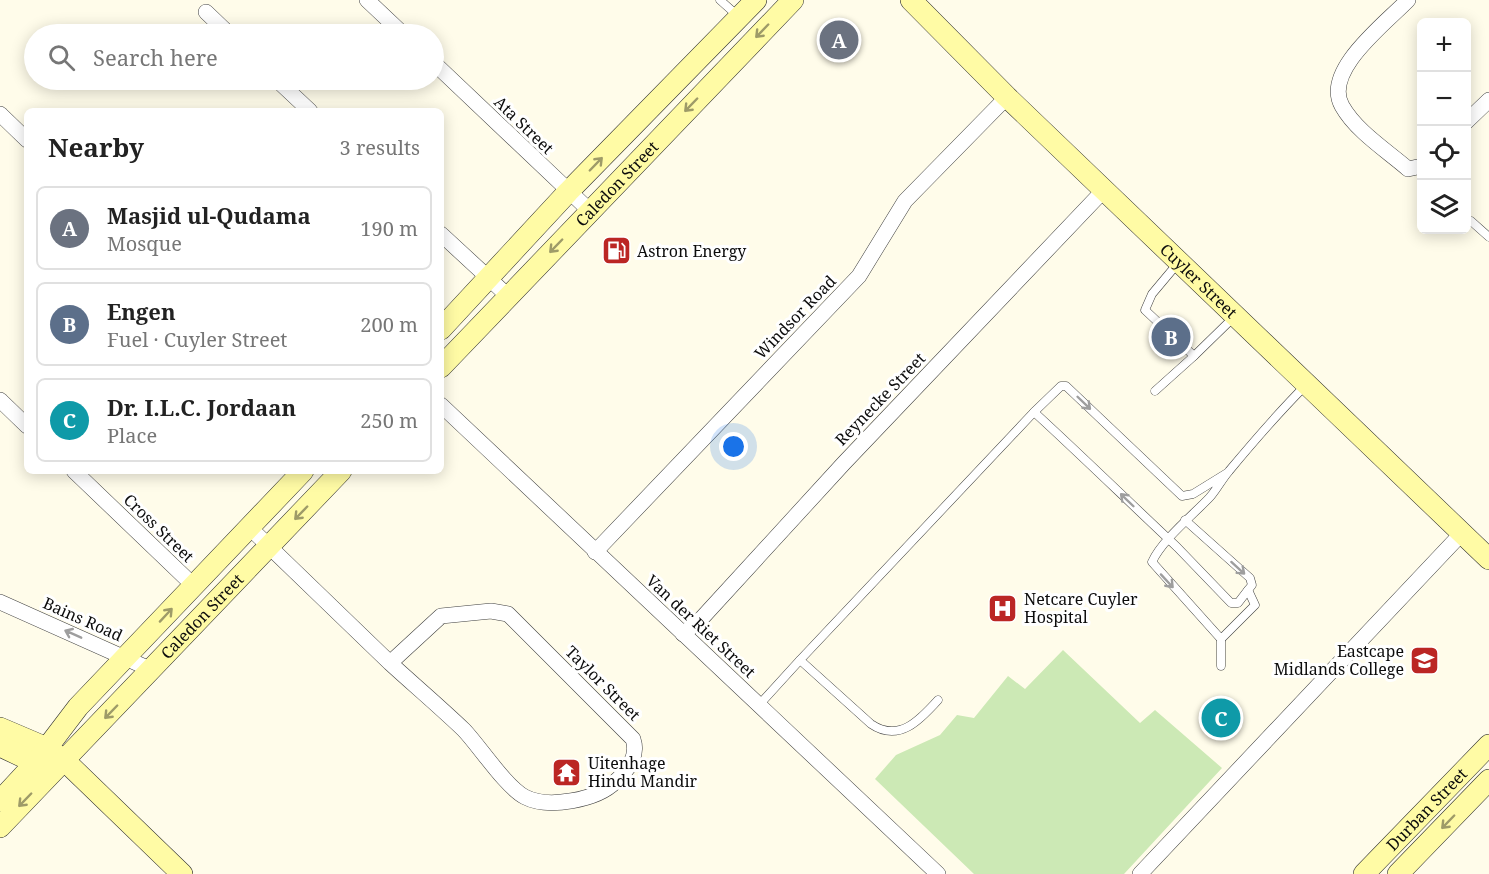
<!DOCTYPE html>
<html lang="en">
<head>
<meta charset="utf-8">
<style>
  body { margin:0; font-family:"Noto Serif",serif; background:#f2f2f2; color:#222 }
  .controls { position:absolute; right:18px; top:18px; display:grid; overflow:hidden; border-radius:9px; box-shadow:0 3px 15px #0003 }
  .controls button { width:54px; height:54px; display:grid; place-items:center; padding:0; border:0; border-bottom:2px solid #e0e0e0; background:#fff; color:#222; font:30px sans-serif }
  .you { position:absolute; left:734px; top:447px; width:21px; height:21px; margin:-15px; border:4px solid #fff; border-radius:50%; background:#1a73e8; box-shadow:0 0 0 9px #1a73e833 }
  .badge { display:grid; place-items:center; width:39px; height:39px; border-radius:50%; background:#2563eb; color:#fff; font-size:20px; font-weight:700 }
  .pin { position:absolute; translate:-50% -50%; border:3px solid #fff; box-shadow:0 2px 6px #0006 }
  .list { margin:0; padding:0; list-style:none }
  h2 { display:flex; justify-content:space-between; align-items:center; height:78px; margin:0; padding:0 24px; font-size:26px }
  h2 small { font-size:20px; font-weight:400; color:#767676 }
  .list li { display:grid; grid-template-columns:39px 1fr auto; gap:18px; align-items:center; box-sizing:border-box; height:84px; margin:0 12px 12px; padding:0 12px; border:2px solid #e0e0e0; border-radius:9px }
  .list b { display:block; font-size:22px; white-space:nowrap }
  .list p { margin:0; font-size:20px; white-space:nowrap; color:#767676 }
  .list em { font-size:20px; font-style:normal; color:#767676 }
  .icon { flex:none; width:33px; height:33px; fill:none; stroke:currentColor; stroke-width:2; stroke-linecap:round; stroke-linejoin:round }
  .map { position:relative; flex:none; width:1489px; height:874px; overflow:hidden }
  .search { position:absolute; background:#fff; box-shadow:0 3px 15px #0003; left:24px; top:24px; width:420px; height:66px; display:flex; align-items:center; gap:15px; box-sizing:border-box; padding:0 21px; border-radius:33px; color:#767676; font-size:22px }
  .panel { position:absolute; background:#fff; box-shadow:0 3px 15px #0003; left:24px; top:108px; width:420px; height:366px; border-radius:9px }
  .map>svg:first-child { display:block }
  .grass { fill:#cce9b5 }
  .lines { fill:none; stroke-linecap:round; stroke-linejoin:round }
  .lane-casing { stroke:#3f3f3f; stroke-width:9 }
  .street-casing { stroke:#3f3f3f; stroke-width:16 }
  .secondary-casing { stroke:#2e2e2e; stroke-width:22 }
  .lane { stroke:#fff; stroke-width:8 }
  .street { stroke:#fff; stroke-width:15 }
  .secondary { stroke:#fffba5; stroke-width:21 }
  .oneway { stroke:#9e9b68 }
  .oneway2 { stroke:#9e9e9e }
  .labels { text-anchor:middle; dominant-baseline:central; stroke-width:6; stroke-linejoin:round; paint-order:stroke }
  .street-label { font-size:16px; fill:#0c0c0c; stroke:#fff }
  .poi-label { font-size:16px; fill:#0c0c0c; stroke:#fff; text-anchor:start }
</style>
</head>
<body>
<div class="map">
<svg width="1489" height="874" viewBox="0 0 1489 874">
  <rect width="100%" height="100%" fill="#fffcea"/>
  <polygon class="grass" points="1063,650 1140,723 1155,710 1222,768 1124,874 974,874 875,779 896,755 940,735 957,715 974,718 1008,676 1025,689"/>
  <g class="lines">
    <defs>
      <g id="lane">
        <polyline points="720,0 739,17"/>
        <polyline points="1471,221 1489,237"/>
        <polyline points="1194,356 1234,317"/>
        <polyline points="1155,391 1194,356 1145,310 1152,294 1178,263"/>
        <path d="M1227 473 1193 494 1182 496 1066 386H1061L1034 412C1082 456 1129 502 1177 547L1231 603H1238L1248 590 1255 605 1221 639 1152 562C1162 540 1193 515 1210 497 1217 489 1222 479 1229 471 1254 441 1279 412 1306 385"/>
        <polyline points="1185,520 1250,578 1252,585 1248,590"/>
        <polyline points="1221,666 1221,639"/>
        <path d="M938 700C920 720 899 743 871 724L800 660 1034 412"/>
        <polyline points="759,705 800,660"/>
      </g>
      <g id="street">
        <polyline points="367,0 403,34"/>
        <path d="M1408 0C1386 23 1322 71 1342 106 1356 131 1386 150 1408 169L1422 166"/>
        <polyline points="206,12 229,34"/>
        <polyline points="434,63 590,211"/>
        <polyline points="277,80 310,111"/>
        <polyline points="0,114 27,140"/>
        <polyline points="1466,122 1489,100"/>
        <polyline points="441,234 508,296"/>
        <polyline points="0,400 27,426"/>
        <polyline points="441,405 938,874"/>
        <polyline points="74,471 193,585"/>
        <path d="M249 527C296 572 343 618 390 663 414 685 440 707 464 730 480 747 506 787 525 797 548 809 597 800 615 782 627 771 639 757 633 739L508 614 491 611 441 616 390 663"/>
        <polyline points="595,552 859,276 905,201 1007,97"/>
        <polyline points="0,602 152,670"/>
        <polyline points="683,634 702,618 844,463 1104,190"/>
        <polyline points="1140,874 1463,532"/>
      </g>
      <g id="secondary">
        <path id="s1" d="M911 0 1007 97 1489 559"/>
        <polyline points="441,329 568,192 756,0"/>
        <path id="s2" d="M441 367 793 0"/>
        <polyline points="0,728 47,748 64,760 182,874"/>
        <polyline points="0,746 36,763 46,771"/>
        <polyline points="0,801 37,761 78,707 303,471"/>
        <path id="s3" d="M0 827 341 471"/>
        <path id="s4" d="M1364 874 1489 745"/>
        <polyline points="1398,874 1489,780"/>
      </g>
    </defs>
    <use href="#lane" class="lane-casing"/>
    <use href="#street" class="street-casing"/>
    <use href="#secondary" class="secondary-casing"/>
    <use href="#lane" class="lane"/>
    <use href="#street" class="street"/>
    <use href="#secondary" class="secondary"/>
  </g>
  <defs><path id="oneway-shaft" d="M-6 0H5M1.5-3L5.5 0L1.5 3" fill="none" stroke-width="1.6" stroke-linecap="round" stroke-linejoin="round" transform="scale(1.5)"/></defs>
  <g class="oneway">
    <use href="#oneway-shaft" transform="translate(762 31) rotate(134)"/>
    <use href="#oneway-shaft" transform="translate(691 105) rotate(134)"/>
    <use href="#oneway-shaft" transform="translate(596 164) rotate(-46)"/>
    <use href="#oneway-shaft" transform="translate(556 246) rotate(134)"/>
    <use href="#oneway-shaft" transform="translate(301 513) rotate(134)"/>
    <use href="#oneway-shaft" transform="translate(166 615) rotate(-47)"/>
    <use href="#oneway-shaft" transform="translate(111 712) rotate(134)"/>
    <use href="#oneway-shaft" transform="translate(25 800) rotate(134)"/>
    <use href="#oneway-shaft" transform="translate(1448 822) rotate(134)"/>
  </g>
  <g class="oneway2">
    <use href="#oneway-shaft" transform="translate(1084 403) rotate(44)"/>
    <use href="#oneway-shaft" transform="translate(1127 500) rotate(-136)"/>
    <use href="#oneway-shaft" transform="translate(1238 568) rotate(42)"/>
    <use href="#oneway-shaft" transform="translate(1167 581) rotate(47)"/>
    <use href="#oneway-shaft" transform="translate(73 634) rotate(-156)"/>
  </g>
  <defs>
    <symbol id="fuel-square" viewBox="-11 -11 22 22"><rect x="-9" y="-9" width="18" height="18" rx="4" fill="#bb2624" stroke="#fff"/><path d="M-5.5-6h7V0h2V4h1.3V-2.5L3-4.5l.8-.8L6-3V5H2.5V1h-1V6h-7ZM-4.2-4.7v3.2H.2V-4.7Z" fill="#fff"/></symbol>
    <symbol id="hospital-square" viewBox="-11 -11 22 22"><rect x="-9" y="-9" width="18" height="18" rx="4" fill="#bb2624" stroke="#fff"/><path d="M-5-5h3v3.5h4V-5h3V5h-3V1.5h-4V5h-3Z" fill="#fff"/></symbol>
    <symbol id="university-square" viewBox="-11 -11 22 22"><rect x="-9" y="-9" width="18" height="18" rx="4" fill="#bb2624" stroke="#fff"/><path d="M0-5L7-2L0 1L-7-2ZM-4 1L0 2.5L4 1V4Q0 6-4 4Z" fill="#fff"/></symbol>
    <symbol id="temple-square" viewBox="-11 -11 22 22"><rect x="-9" y="-9" width="18" height="18" rx="4" fill="#bb2624" stroke="#fff"/><path d="M0-6L5-2H3V0L6.5 2.5H4V6H1.5V3h-3V6H-4V2.5H-6.5L-3 0V-2H-5Z" fill="#fff"/></symbol>
  </defs>
  <g fill-rule="evenodd">
    <use href="#fuel-square" x="600" y="234" width="33" height="33"/>
    <use href="#hospital-square" x="986" y="592" width="33" height="33"/>
    <use href="#university-square" x="1408" y="644" width="33" height="33"/>
    <use href="#temple-square" x="550" y="756" width="33" height="33"/>
  </g>
  <g class="labels">
    <g class="street-label">
      <text transform="translate(524 125) rotate(44)">Ata Street</text>
      <text stroke="none"><textPath href="#s2" startOffset="254">Caledon Street</textPath></text>
      <text stroke="none"><textPath href="#s1" startOffset="402">Cuyler Street</textPath></text>
      <text transform="translate(795 317) rotate(-46)">Windsor Road</text>
      <text transform="translate(880 399) rotate(-46)">Reynecke Street</text>
      <text transform="translate(159 528) rotate(44)">Cross Street</text>
      <text stroke="none"><textPath href="#s3" startOffset="292">Caledon Street</textPath></text>
      <text transform="translate(83 619) rotate(24)">Bains Road</text>
      <text transform="translate(701 626) rotate(43)">Van der Riet Street</text>
      <text transform="translate(603 683) rotate(45)">Taylor Street</text>
      <text stroke="none"><textPath href="#s4" startOffset="90">Durban Street</textPath></text>
    </g>
    <g class="poi-label">
      <text x="637" y="251">Astron Energy</text>
      <text x="1024" y="599">Netcare Cuyler<tspan x="1024" dy="18">Hospital</tspan></text>
      <text x="1404" y="651" text-anchor="end">Eastcape<tspan x="1404" dy="18">Midlands College</tspan></text>
      <text x="588" y="763">Uitenhage<tspan x="588" dy="18">Hindu Mandir</tspan></text>
    </g>
  </g>
</svg>
<div class="controls">
<button>+</button>
<button>−</button>
<button><svg class="icon" aria-label="locate" viewBox="0 0 24 24"><circle cx="12" cy="12" r="6"/><path d="M12 2v4M12 18v4M2 12h4M18 12h4"/></svg></button>
<button><svg class="icon" aria-label="layers" viewBox="0 0 24 24"><path d="M12 4l9 5-9 5-9-5zM3 14l9 5 9-5"/></svg></button>
</div>
<div class="you"></div>
<div class="pin badge" style="left:839px;top:40px;background:#6b7280">A</div>
<div class="pin badge" style="left:1171px;top:337px;background:#5c6f8a">B</div>
<div class="pin badge" style="left:1221px;top:718px;background:#0f9aa8">C</div>
<div class="search"><svg class="icon" aria-label="search" viewBox="0 0 24 24"><circle cx="10" cy="10" r="6"/><path d="M15 15l6 6"/></svg>Search here</div>
<section class="panel">
<h2>Nearby<small>3 results</small></h2>
<ul class="list">
<li><span class="badge" style="background:#6b7280">A</span><div><b>Masjid ul-Qudama</b><p>Mosque</p></div><em>190 m</em></li>
<li><span class="badge" style="background:#5c6f8a">B</span><div><b>Engen</b><p>Fuel · Cuyler Street</p></div><em>200 m</em></li>
<li><span class="badge" style="background:#0f9aa8">C</span><div><b>Dr. I.L.C. Jordaan</b><p>Place</p></div><em>250 m</em></li>
</ul>
</section>
</div>
</body>
</html>
